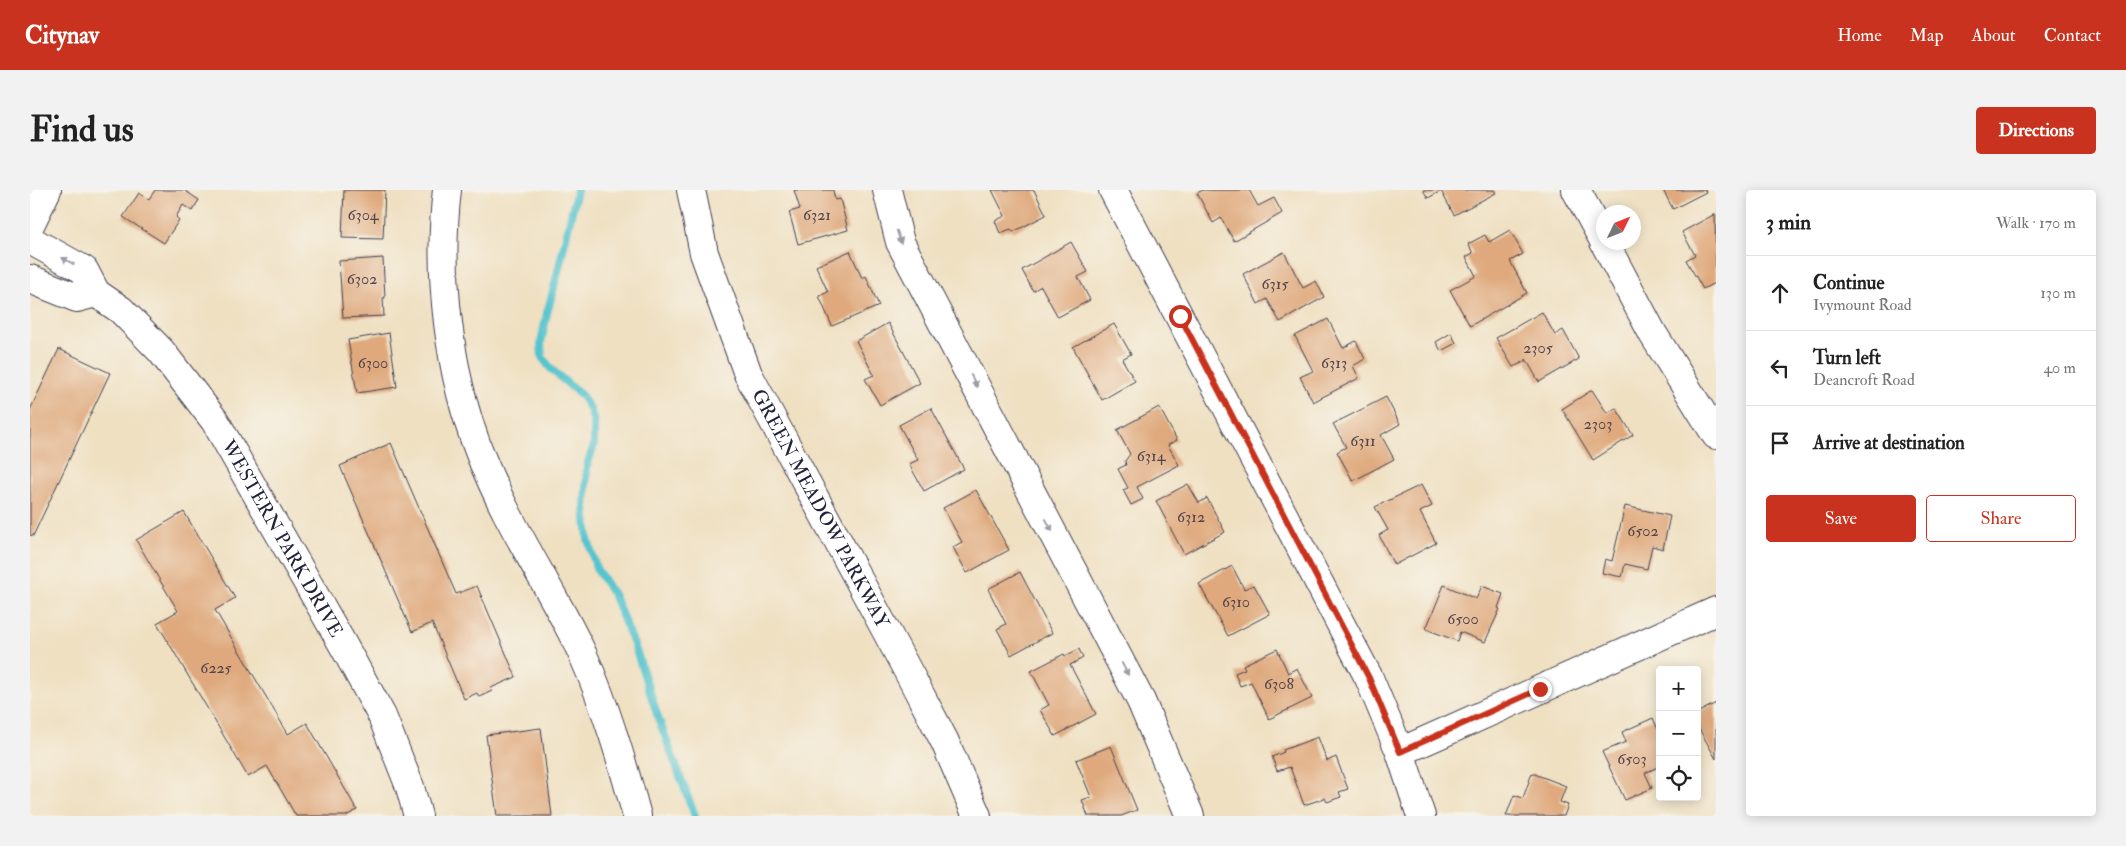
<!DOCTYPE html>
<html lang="en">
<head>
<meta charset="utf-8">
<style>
  body { margin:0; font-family:"IM FELL Double Pica",serif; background:#f2f2f2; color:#222 }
  .controls { position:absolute; right:15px; bottom:15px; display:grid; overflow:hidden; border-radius:5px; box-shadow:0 2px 12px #0003 }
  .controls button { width:45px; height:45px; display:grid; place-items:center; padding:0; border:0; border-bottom:1px solid #e0e0e0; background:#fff; color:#222; font:25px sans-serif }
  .compass { position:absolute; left:1566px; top:15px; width:45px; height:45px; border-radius:50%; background:#fff; box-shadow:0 2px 12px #0003; rotate:47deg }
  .stop { position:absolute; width:15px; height:15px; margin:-11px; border:4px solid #c8321e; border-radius:50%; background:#fff }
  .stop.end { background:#c8321e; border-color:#fff; box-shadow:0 1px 5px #0008 }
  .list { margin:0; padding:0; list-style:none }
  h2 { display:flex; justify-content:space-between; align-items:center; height:65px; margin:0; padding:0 20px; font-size:21px }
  h2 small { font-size:16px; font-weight:400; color:#767676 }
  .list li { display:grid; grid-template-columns:32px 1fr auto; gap:15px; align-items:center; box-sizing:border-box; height:75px; padding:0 20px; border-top:1px solid #e0e0e0 }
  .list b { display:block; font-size:19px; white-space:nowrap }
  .list p { margin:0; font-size:16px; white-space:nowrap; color:#767676 }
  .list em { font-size:16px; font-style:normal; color:#767676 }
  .actions { display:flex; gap:10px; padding:15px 20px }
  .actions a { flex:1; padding:11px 0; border:1px solid #c8321e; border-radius:5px; text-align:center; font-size:18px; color:#c8321e }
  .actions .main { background:#c8321e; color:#fff }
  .icon { flex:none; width:28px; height:28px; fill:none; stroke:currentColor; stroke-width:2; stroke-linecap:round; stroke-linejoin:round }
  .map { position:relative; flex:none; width:1686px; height:626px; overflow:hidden; border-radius:5px }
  header { display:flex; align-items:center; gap:30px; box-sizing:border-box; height:70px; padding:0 25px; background:#c8321e; color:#fff }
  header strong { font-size:24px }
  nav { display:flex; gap:28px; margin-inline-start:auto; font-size:18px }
  .intro { display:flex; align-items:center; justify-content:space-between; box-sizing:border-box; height:120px; padding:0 30px }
  h1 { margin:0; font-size:35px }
  .button { padding:12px 22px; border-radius:5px; background:#c8321e; color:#fff; font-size:18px; font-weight:700 }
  main { display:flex; gap:30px; padding:0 30px }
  aside { flex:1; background:#fff; border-radius:5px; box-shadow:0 2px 12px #0003 }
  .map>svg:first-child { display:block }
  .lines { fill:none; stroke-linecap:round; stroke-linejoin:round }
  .stream { stroke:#57c4ce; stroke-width:8 }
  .building { fill:#dfa97d }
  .minor-casing { stroke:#413e4f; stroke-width:30 }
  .minor { stroke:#fff; stroke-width:28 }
  .oneway { fill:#9c9ca7 }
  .route { stroke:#c8321e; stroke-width:6 }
  .labels { text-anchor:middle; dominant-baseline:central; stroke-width:4.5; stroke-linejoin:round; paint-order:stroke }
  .number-label { font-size:16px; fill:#51444c }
  .street-label { font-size:19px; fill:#22223b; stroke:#f7f3e8 }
</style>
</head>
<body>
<header>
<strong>Citynav</strong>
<nav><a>Home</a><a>Map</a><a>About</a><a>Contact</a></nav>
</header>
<div class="intro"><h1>Find us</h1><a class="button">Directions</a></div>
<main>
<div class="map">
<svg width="1686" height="626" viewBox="0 0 1686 626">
  <rect width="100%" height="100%" fill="#f7f3e8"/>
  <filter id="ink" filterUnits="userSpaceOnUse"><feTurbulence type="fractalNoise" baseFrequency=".02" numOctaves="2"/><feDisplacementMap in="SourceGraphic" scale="10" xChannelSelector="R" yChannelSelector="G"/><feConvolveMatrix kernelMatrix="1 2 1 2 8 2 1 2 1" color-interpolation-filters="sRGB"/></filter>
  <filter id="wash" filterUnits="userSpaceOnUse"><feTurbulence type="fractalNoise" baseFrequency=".0096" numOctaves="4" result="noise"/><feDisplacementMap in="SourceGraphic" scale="20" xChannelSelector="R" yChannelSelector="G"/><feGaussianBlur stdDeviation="1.12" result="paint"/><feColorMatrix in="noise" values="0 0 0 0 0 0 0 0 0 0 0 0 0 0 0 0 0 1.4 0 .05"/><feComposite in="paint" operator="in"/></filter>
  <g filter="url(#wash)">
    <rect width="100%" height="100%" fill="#efe0c2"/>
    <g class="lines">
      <polyline class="stream" points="547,0 526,90 517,123 511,153 512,167 522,180 552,206 560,219 564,233 564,255 557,276 555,318 558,349 566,378 584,406 605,457 629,530 665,626"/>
    </g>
    <g id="blocks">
      <g class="building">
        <polygon points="125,0 154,0 169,10 162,21 153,15 146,27 149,30 134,53 93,27 109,3 119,9"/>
        <polygon points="314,0 355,0 353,49 312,48"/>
        <polygon points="764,0 803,0 805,10 810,9 818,40 768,54 759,22 770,19"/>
        <polygon points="962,0 1004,0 1016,25 983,42 981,39 970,43 965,31 975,26"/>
        <polygon points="1173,0 1219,0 1228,16 1244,8 1252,23 1204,51 1191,28 1183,33 1167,3"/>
        <polygon points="1393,0 1464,0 1466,3 1424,25 1411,1 1398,8"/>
        <polygon points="1633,0 1675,0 1676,2 1643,19"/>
        <polygon points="1685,24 1686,92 1673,99 1656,70 1665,65 1652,42"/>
        <polygon points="1480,40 1493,64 1480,71 1497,103 1440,136 1420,100 1446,86 1436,67 1443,63 1438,54 1455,45 1459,52"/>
        <polygon points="1041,52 1058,82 1048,87 1060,110 1028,127 1011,96 1003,101 992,80"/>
        <polygon points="820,61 832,88 836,86 849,116 802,136 789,106 798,102 786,76"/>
        <polygon points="1254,62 1273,98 1286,91 1294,107 1250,132 1237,109 1228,114 1213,84"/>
        <polygon points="353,68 355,108 353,108 354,126 313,128 309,71"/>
        <polygon points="1512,122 1525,145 1533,140 1549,169 1509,192 1496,169 1496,171 1483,177 1466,148"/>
        <polygon points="1298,129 1313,158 1326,151 1335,169 1323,176 1329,188 1283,212 1270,187 1283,181 1265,146"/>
        <polygon points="858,133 890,193 850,215 835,189 844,185 826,151"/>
        <polygon points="1084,134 1101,164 1092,169 1105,191 1072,210 1043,157"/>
        <polygon points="359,143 367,197 327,203 318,150"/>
        <polygon points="1421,143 1426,153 1411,161 1406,152"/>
        <polygon points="29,159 80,183 3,346 0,345 0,220"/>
        <polygon points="1562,200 1577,223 1586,218 1603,245 1563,270 1532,219"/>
        <polygon points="1356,207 1370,234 1351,245 1364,269 1323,291 1307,262 1316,257 1303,234"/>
        <polygon points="1129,217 1147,250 1138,255 1149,275 1107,297 1113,309 1101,315 1093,300 1098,298 1088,279 1096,275 1095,271 1100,264 1087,240"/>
        <polygon points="901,218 934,279 894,301 879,274 888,270 869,235"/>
        <polygon points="361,253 426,404 447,396 486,487 461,498 462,501 449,507 447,503 434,509 402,433 382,442 310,276"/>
        <polygon points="1158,294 1169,313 1177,308 1195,342 1154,364 1126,311"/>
        <polygon points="1391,295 1402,316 1390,322 1406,353 1364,375 1349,345 1358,340 1345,317"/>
        <polygon points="946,300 979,360 937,383 923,357 932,352 913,318"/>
        <polygon points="1595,316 1640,326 1633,359 1622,356 1617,379 1595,374 1592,387 1572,383 1575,369 1582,371"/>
        <polygon points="154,322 205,408 185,420 258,544 277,533 327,620 316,626 266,626 237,576 218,587 127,433 148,421 106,350"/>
        <polygon points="1202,376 1214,399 1224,395 1240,424 1198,446 1169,394"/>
        <polygon points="990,382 1022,443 981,465 967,439 976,434 958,399"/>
        <polygon points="1414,395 1446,409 1452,396 1473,404 1468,418 1470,419 1455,452 1430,442 1427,451 1396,439"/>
        <polygon points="1049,459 1053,468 1040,475 1066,524 1025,546 1010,520 1019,515 1001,481 1034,464 1035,466"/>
        <polygon points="1247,459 1258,483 1267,478 1282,508 1239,529 1221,492 1210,496 1205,483 1215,479 1213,475"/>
        <polygon points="1686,513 1686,569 1667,535 1667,523"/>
        <polygon points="1623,528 1630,544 1630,576 1615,583 1622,598 1595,610 1572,562 1596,552 1592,542"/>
        <polygon points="511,538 522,626 467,626 456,545"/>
        <polygon points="1288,547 1297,571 1306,567 1318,599 1309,602 1311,607 1297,612 1295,608 1274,615 1260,577 1247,581 1242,567 1254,562 1253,560"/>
        <polygon points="1081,556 1107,620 1091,626 1058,626 1052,610 1061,607 1046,570"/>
        <polygon points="1502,583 1536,596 1530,612 1538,615 1534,626 1476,626 1484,605 1493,608"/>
      </g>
    </g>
  </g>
  <g filter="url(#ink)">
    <use href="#blocks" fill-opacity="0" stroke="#413e4f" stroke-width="1"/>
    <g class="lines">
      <defs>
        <g id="minor">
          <path d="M417 0C407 84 419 185 450 264 477 334 521 397 553 465 576 517 592 571 607 626"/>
          <path id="s1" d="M661 0 674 63 718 184 881 487 915 552 947 626"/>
          <polyline points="857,0 870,52 1111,511 1160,626"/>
          <polyline points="1083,0 1339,488 1370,562 1391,626"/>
          <polyline points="1546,0 1574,51"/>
          <polyline points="0,35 17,0"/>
          <path id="s2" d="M0 50 54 80 66 103 91 120 131 161 185 231 312 453 352 526 380 597 388 626"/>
          <polyline points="1574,52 1623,144 1686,245"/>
          <polyline points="0,89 47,108 66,103"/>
          <polyline points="1370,562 1686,421"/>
        </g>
      </defs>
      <use href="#minor" class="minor-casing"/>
      <use href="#minor" class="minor"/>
    </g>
    <defs><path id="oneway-solid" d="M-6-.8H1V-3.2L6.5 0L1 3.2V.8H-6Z" transform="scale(1.25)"/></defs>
    <g class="oneway">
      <use href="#oneway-solid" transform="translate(869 47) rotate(72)"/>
      <use href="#oneway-solid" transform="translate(38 71) rotate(-151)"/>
      <use href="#oneway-solid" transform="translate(944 191) rotate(62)"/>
      <use href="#oneway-solid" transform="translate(1019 335) rotate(62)"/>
      <use href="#oneway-solid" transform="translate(1095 479) rotate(62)"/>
    </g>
  </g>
  <g class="lines" filter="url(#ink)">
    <polyline class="route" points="1150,126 1339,488 1370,562 1510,499"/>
  </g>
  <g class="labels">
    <g class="number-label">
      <text x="333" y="25">6304</text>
      <text x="787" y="25">6321</text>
      <text x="332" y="89">6302</text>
      <text x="1245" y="94">6315</text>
      <text x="1508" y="158">2305</text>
      <text x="343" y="173">6300</text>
      <text x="1304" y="173">6313</text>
      <text x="1568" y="234">2303</text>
      <text x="1333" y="251">6311</text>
      <text x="1121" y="266">6314</text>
      <text x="1161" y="327">6312</text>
      <text x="1613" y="341">6502</text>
      <text x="1206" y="412">6310</text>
      <text x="1433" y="429">6500</text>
      <text x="186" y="478">6225</text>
      <text x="1249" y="494">6308</text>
      <text x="1602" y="569">6503</text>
    </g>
    <g class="street-label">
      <text stroke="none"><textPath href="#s1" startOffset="346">GREEN MEADOW PARKWAY</textPath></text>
      <text stroke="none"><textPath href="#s2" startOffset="399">WESTERN PARK DRIVE</textPath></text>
    </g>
  </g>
</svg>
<div class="controls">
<button>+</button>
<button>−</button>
<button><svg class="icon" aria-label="locate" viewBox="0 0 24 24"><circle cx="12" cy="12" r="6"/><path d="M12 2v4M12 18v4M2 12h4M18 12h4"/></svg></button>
</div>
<svg class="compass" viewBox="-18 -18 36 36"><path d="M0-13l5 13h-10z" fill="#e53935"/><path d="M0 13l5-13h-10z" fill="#767676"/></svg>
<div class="stop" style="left:1150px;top:126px"></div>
<div class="stop end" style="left:1510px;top:499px"></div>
</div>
<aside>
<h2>3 min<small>Walk · 170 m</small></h2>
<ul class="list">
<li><svg class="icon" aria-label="ahead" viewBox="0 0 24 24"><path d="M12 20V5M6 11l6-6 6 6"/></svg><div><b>Continue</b><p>Ivymount Road</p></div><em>130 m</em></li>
<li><svg class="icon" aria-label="left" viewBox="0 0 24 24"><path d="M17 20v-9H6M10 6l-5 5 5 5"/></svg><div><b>Turn left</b><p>Deancroft Road</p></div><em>40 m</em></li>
<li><svg class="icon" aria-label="arrive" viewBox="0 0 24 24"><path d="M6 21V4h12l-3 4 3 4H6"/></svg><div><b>Arrive at destination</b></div></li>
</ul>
<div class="actions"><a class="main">Save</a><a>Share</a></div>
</aside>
</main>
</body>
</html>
